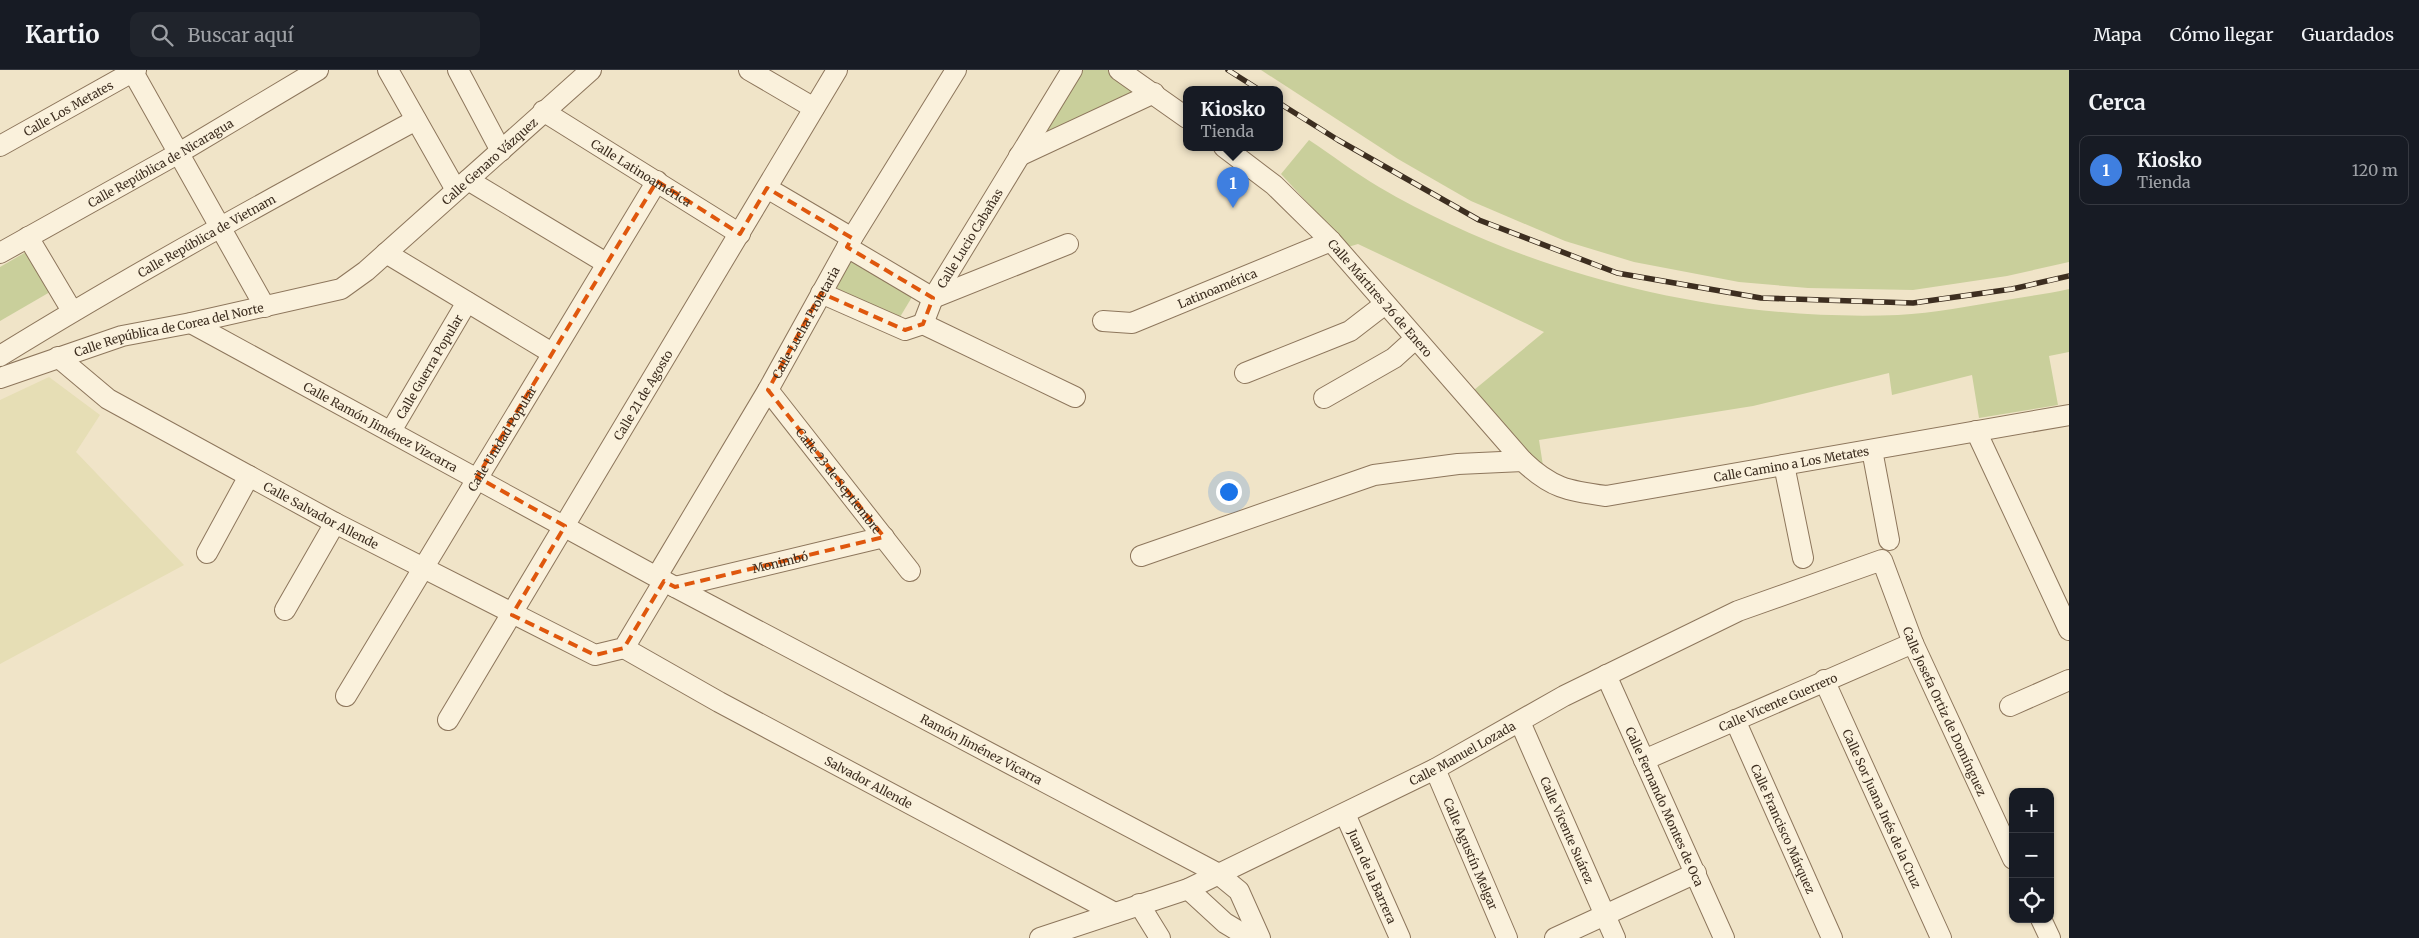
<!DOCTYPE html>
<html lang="es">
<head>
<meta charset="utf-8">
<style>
  body { margin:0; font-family:Merriweather,serif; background:#20242c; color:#f1f3f6 }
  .controls { position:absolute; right:15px; bottom:15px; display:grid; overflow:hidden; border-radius:10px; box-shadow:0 1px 4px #0004 }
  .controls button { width:45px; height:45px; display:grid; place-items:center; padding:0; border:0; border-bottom:1px solid #363941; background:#171b24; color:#f1f3f6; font:25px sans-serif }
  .you { position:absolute; left:1228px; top:421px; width:18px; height:18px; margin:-12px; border:4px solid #fff; border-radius:50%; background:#1a73e8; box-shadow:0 0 0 8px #1a73e833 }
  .badge { display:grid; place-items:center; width:32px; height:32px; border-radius:50%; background:#2563eb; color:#fff; font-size:16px; font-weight:700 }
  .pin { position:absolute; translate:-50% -41px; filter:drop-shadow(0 1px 2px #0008) }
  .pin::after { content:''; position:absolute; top:26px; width:18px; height:15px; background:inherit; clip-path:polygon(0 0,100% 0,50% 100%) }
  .popup { position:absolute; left:1183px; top:16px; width:100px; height:65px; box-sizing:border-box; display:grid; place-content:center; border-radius:10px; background:#171b24; filter:drop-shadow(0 1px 4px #0005); font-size:16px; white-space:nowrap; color:#9ea1a6 }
  .popup b { font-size:19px; color:#f1f3f6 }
  .popup::after { content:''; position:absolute; left:50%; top:100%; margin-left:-10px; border:10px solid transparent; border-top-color:#171b24 }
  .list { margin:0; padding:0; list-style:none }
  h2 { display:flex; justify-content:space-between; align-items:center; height:65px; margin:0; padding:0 20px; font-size:21px }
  h2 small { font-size:16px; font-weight:400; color:#9ea1a6 }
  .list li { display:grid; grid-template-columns:32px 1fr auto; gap:15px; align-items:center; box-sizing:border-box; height:70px; margin:0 10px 10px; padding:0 10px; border:1px solid #363941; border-radius:10px }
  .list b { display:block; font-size:19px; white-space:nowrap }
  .list p { margin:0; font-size:16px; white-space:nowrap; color:#9ea1a6 }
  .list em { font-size:16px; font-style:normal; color:#9ea1a6 }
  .icon { flex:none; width:28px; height:28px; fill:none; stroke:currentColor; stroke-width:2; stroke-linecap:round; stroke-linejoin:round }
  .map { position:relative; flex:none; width:2069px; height:868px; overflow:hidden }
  header { display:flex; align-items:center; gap:30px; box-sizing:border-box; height:70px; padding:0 25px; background:#171b24; border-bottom:1px solid #363941 }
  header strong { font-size:24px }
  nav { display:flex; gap:28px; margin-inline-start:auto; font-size:18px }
  .search { width:350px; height:45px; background:#20242c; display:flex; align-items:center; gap:12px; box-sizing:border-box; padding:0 18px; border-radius:10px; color:#9ea1a6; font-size:19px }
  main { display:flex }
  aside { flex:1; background:#171b24 }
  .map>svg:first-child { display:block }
  .farmland { fill:#e6deb5 }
  .green { fill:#c9cf9b }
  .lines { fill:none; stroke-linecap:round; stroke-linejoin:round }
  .minor-casing { stroke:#8d765c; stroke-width:22 }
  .minor { stroke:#faf1dc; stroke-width:20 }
  .rail-casing { stroke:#3d2e20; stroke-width:5.5 }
  .rail { stroke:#f7eed8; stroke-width:4; stroke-dasharray:11; stroke-linecap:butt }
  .marked { fill:none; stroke:#df570d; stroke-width:4; stroke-dasharray:10 6; stroke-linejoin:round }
  .labels { text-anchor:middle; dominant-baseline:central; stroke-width:5; stroke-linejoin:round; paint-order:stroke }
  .street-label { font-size:12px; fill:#3d2e20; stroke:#f7eed8 }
</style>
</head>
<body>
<header>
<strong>Kartio</strong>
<div class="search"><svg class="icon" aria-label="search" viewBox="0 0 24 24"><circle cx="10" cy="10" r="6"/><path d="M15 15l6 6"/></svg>Buscar aquí</div>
<nav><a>Mapa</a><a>Cómo llegar</a><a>Guardados</a></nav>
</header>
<main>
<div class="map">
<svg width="2069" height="868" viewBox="0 0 2069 868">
  <rect width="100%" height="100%" fill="#f0e4c8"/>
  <polygon class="farmland" points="49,307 100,345 76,382 184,495 0,594 0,330"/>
  <g class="green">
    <polygon points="1072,0 1119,0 1154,23 1019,86"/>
    <polygon points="1261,0 2069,0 2069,192 2007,206 1913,220 1808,218 1739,212 1634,192 1565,171 1471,131 1398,89"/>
    <path d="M1309 70C1332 85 1355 103 1379 117 1531 206 1722 252 1898 245 1934 243 1971 236 2006 230 2027 226 2049 224 2069 219V282L2049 286 2058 335 1979 348 1972 305 1892 325 1889 303 1753 336 1539 370 1544 402 1474 320 1544 262 1358 174 1348 177 1281 104Z"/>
    <polygon points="26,182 50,222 0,251 0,197"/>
    <polygon points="848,190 912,227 897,252 833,216"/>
  </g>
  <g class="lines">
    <defs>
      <g id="minor">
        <polyline points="130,0 133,2 265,237"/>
        <polyline points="388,0 456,120"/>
        <polyline points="458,0 501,81"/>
        <polyline points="749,0 814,38"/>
        <polyline points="1119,0 1187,48"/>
        <path id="s1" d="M543 41 740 164"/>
        <path id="s2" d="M0 76 136 0"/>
        <path id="s3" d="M1224 77 1274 115 1331 171 1523 391C1551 418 1568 421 1606 426L2069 345"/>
        <polyline points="1019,86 1154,23"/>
        <polyline points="468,110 606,193"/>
        <polyline points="767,118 852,168"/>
        <polyline points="28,167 72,241"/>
        <polyline points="847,177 933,228 1068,174"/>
        <path id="s4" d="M0 183 179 83 318 0"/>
        <polyline points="386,183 552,283"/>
        <polyline points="821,223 905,260 923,254"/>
        <path id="s5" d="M1103 251 1132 253 1331 171"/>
        <path id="s6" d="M191 253 675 517 1217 803 1239 821 1260 868"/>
        <path id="s7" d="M923 254 933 228 1072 0"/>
        <polyline points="923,254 1075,327"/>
        <path id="s8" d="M0 286C136 202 276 126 416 50"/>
        <path id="s9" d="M58 287 108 329 335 453 595 585 624 578 664 511"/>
        <polyline points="1245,303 1350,261 1385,234"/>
        <path id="s10" d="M0 308 122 266 191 253 341 219 366 201 591 0"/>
        <path id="s11" d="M768 320 910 501"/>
        <polyline points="1324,328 1394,288 1415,269"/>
        <path id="s12" d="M391 361 467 232"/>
        <polyline points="1976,361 2069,560"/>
        <polyline points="1872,380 1889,470"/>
        <polyline points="1784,395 1803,488"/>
        <polyline points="207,483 249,406"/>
        <polyline points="1141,486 1374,405 1458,394 1523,391"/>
        <path id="s13" d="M657 506 768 320 852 168 956 0"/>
        <path id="s14" d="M675 517 884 467"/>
        <polyline points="285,540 335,453"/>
        <path id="s15" d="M624 578 719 632 1115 843"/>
        <path id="s16" d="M1606 605 1724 868"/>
        <path id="s17" d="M1824 610 1941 868"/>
        <path id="s18" d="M346 626 657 111"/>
        <polyline points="2010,636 2069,610"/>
        <path id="s19" d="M448 650 837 0"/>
        <path id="s20" d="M1735 650 1832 868"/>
        <path id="s21" d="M1520 652 1615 868"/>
        <path id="s22" d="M1644 690 1913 573"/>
        <path id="s23" d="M1435 699 1507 868"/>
        <path id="s24" d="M1345 744 1400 868"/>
        <polyline points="1188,819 1225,853 1250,868"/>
        <polyline points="1139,834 1160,868"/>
        <polyline points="2041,849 2050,868"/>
        <path id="s25" d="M1040 868 1188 819 1435 699 1564 626 1738 541 1882 490 1913 573 2013 789"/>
        <polyline points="1555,868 1696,803"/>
      </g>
    </defs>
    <use href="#minor" class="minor-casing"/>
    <use href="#minor" class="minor"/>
    <defs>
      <g id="rail">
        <polyline points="1228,0 1258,19"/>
        <polyline points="1279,33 1338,70 1479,150 1617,203 1761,228 1913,233 2012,219 2069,206"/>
      </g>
    </defs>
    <use href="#rail" class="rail-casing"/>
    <use href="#rail" class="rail"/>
  </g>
  <path class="marked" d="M657 111 740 164 767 118 852 168 847 177 933 228 923 254 905 260 821 223 768 320 884 467 675 517 664 511 624 578 595 585 512 545 565 456 477 407Z"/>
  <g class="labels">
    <g class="street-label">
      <text stroke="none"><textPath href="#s2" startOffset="78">Calle Los Metates</textPath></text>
      <text stroke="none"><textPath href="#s10" startOffset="549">Calle Genaro Vázquez</textPath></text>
      <text stroke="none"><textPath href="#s4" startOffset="184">Calle República de Nicaragua</textPath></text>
      <text stroke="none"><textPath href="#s1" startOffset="116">Calle Latinoamérica</textPath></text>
      <text stroke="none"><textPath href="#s8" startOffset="239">Calle República de Vietnam</textPath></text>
      <text stroke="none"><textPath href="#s7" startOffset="98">Calle Lucio Cabañas</textPath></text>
      <text stroke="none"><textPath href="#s5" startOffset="121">Latinoamérica</textPath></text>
      <text stroke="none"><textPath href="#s3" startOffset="218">Calle Mártires 26 de Enero</textPath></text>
      <text stroke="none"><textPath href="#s13" startOffset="294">Calle Lucha Proletaria</textPath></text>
      <text stroke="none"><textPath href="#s10" startOffset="176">Calle República de Corea del Norte</textPath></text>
      <text stroke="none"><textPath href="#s12" startOffset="75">Calle Guerra Popular</textPath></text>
      <text stroke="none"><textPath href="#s19" startOffset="379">Calle 21 de Agosto</textPath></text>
      <text stroke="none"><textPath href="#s6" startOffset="216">Calle Ramón Jiménez Vizcarra</textPath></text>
      <text stroke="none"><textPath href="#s18" startOffset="301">Calle Unidad Popular</textPath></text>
      <text stroke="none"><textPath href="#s3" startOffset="715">Calle Camino a Los Metates</textPath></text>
      <text stroke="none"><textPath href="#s11" startOffset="115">Calle 23 de Septiembre</textPath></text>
      <text stroke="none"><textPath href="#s9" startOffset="308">Calle Salvador Allende</textPath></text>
      <text stroke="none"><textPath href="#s14" startOffset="108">Monimbó</textPath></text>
      <text stroke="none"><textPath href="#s22" startOffset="146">Calle Vicente Guerrero</textPath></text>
      <text stroke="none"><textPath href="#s25" startOffset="1089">Calle Josefa Ortiz de Domínguez</textPath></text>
      <text stroke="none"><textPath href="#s6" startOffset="898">Ramón Jiménez Vicarra</textPath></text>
      <text stroke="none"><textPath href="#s25" startOffset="462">Calle Manuel Lozada</textPath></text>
      <text stroke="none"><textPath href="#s15" startOffset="279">Salvador Allende</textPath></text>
      <text stroke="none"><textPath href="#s16" startOffset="144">Calle Fernando Montes de Oca</textPath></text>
      <text stroke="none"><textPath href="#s17" startOffset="141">Calle Sor Juana Inés de la Cruz</textPath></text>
      <text stroke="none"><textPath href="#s20" startOffset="119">Calle Francisco Márquez</textPath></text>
      <text stroke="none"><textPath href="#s21" startOffset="118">Calle Vicente Suárez</textPath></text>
      <text stroke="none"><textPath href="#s23" startOffset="92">Calle Agustín Melgar</textPath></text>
      <text stroke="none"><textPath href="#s24" startOffset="68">Juan de la Barrera</textPath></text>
    </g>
  </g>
</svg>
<div class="controls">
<button>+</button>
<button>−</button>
<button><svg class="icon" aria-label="locate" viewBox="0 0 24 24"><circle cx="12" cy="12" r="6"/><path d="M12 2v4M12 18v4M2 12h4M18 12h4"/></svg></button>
</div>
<div class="you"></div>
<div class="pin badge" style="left:1233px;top:138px;background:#3f7fe0">1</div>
<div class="popup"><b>Kiosko</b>Tienda</div>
</div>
<aside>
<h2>Cerca<small></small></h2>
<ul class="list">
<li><span class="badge" style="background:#3f7fe0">1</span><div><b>Kiosko</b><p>Tienda</p></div><em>120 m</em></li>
</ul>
</aside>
</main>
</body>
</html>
